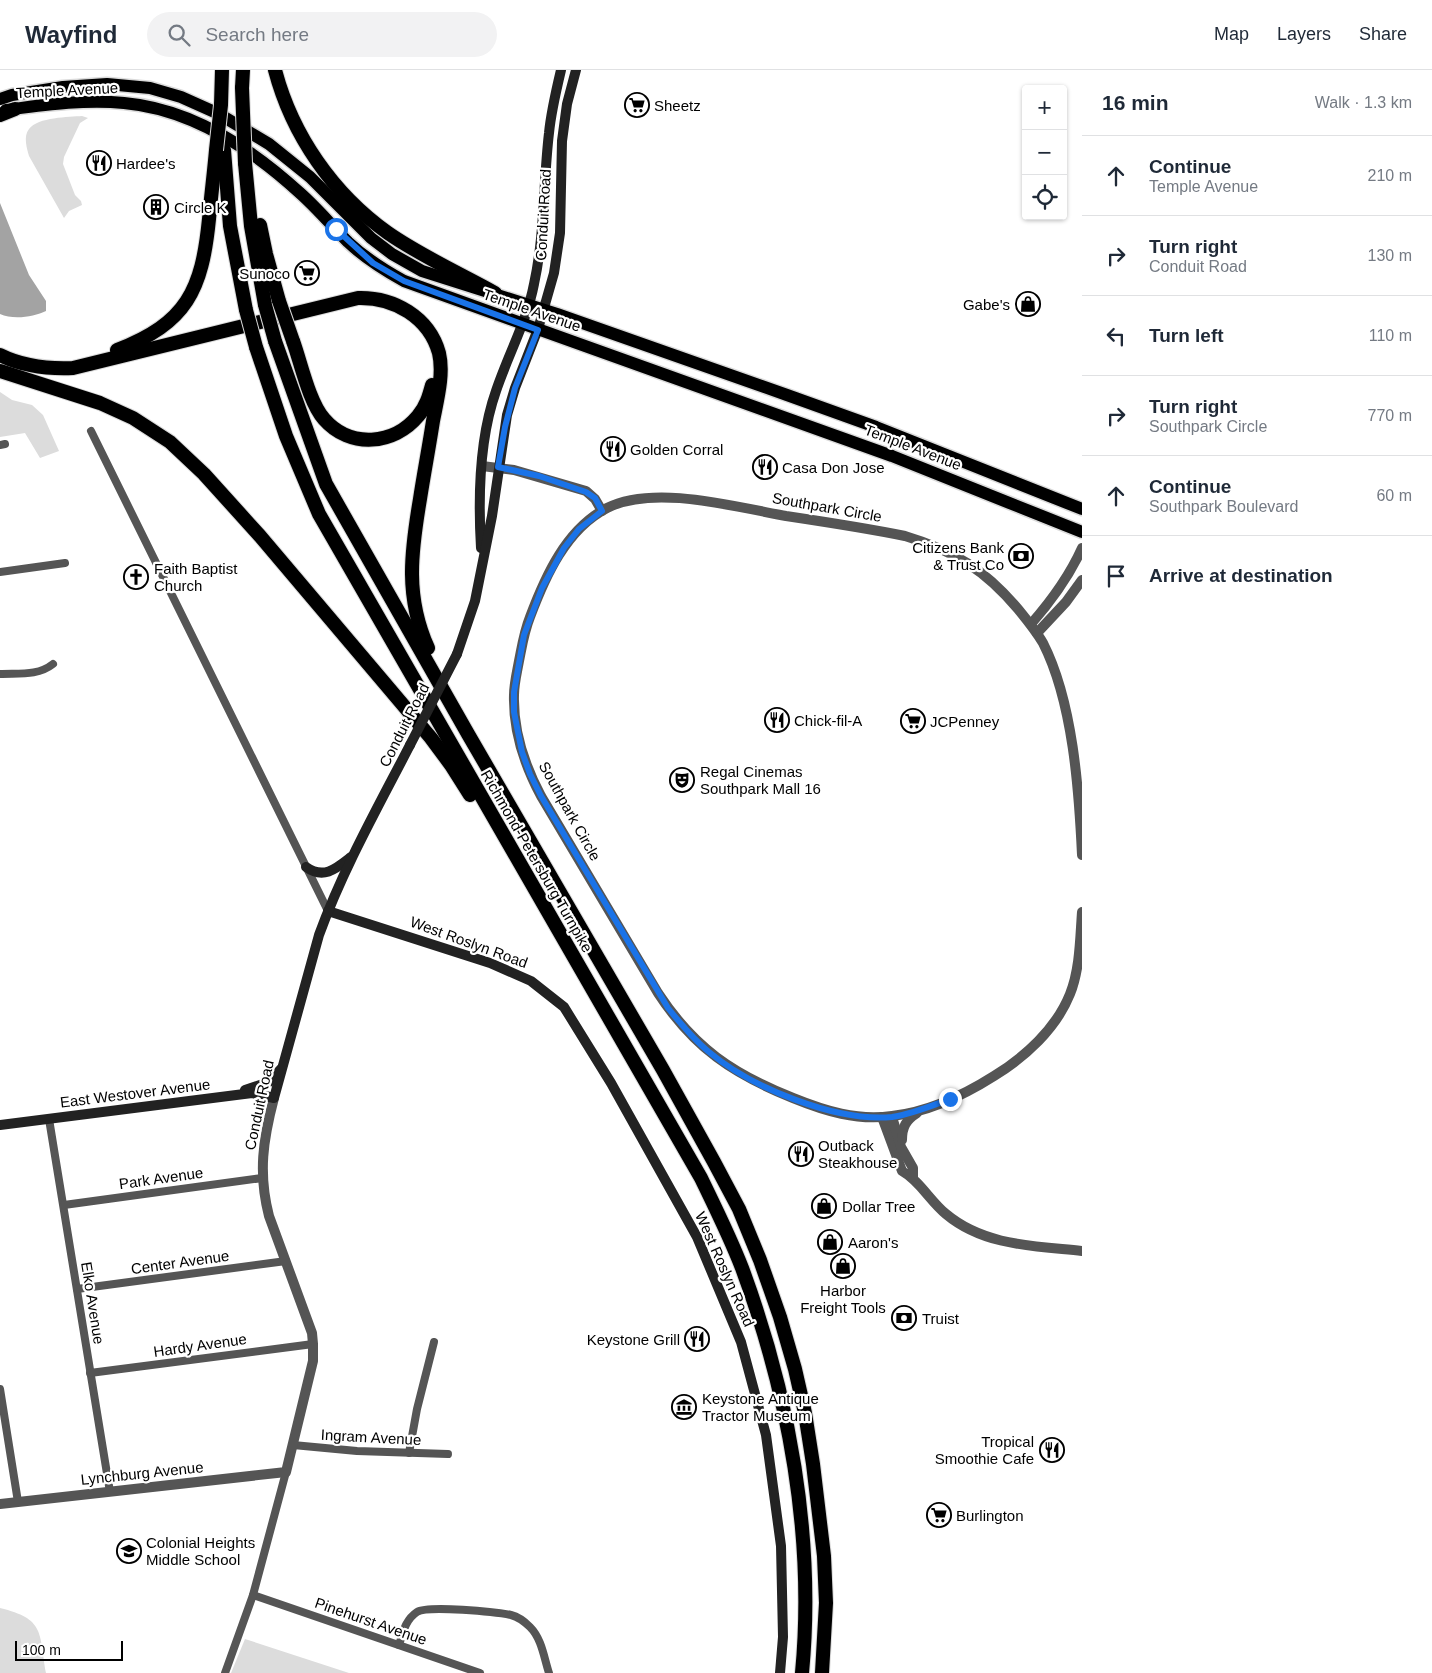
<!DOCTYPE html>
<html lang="en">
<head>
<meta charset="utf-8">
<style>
  body { margin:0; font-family:Helvetica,sans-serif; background:#f2f2f3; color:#1f2937 }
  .controls { position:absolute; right:15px; top:15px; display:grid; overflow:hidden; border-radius:5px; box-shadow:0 1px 4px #0004 }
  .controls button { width:45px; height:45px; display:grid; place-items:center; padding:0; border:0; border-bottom:1px solid #e0e1e3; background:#fff; color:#1f2937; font:25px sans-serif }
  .scale { position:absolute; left:15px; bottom:12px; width:108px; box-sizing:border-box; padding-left:5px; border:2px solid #000; border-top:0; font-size:14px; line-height:18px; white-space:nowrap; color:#000; -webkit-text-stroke:4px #fff; paint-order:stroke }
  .stop { position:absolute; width:15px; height:15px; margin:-11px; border:4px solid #1a73e8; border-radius:50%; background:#fff }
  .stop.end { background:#1a73e8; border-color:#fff; box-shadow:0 1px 5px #0008 }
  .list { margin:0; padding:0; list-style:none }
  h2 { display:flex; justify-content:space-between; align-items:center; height:65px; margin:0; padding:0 20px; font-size:21px }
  h2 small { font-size:16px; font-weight:400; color:#747a83 }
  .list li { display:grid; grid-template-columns:32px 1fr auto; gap:15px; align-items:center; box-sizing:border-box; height:80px; padding:0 20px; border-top:1px solid #e0e1e3 }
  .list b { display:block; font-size:19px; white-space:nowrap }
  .list p { margin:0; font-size:16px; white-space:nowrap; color:#747a83 }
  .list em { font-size:16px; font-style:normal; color:#747a83 }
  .icon { flex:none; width:28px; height:28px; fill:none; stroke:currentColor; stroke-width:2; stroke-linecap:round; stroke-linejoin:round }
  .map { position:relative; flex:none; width:1082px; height:1603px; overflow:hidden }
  header { display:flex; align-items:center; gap:30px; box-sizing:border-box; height:70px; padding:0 25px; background:#fff; border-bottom:1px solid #e0e1e3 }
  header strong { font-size:24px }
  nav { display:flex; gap:28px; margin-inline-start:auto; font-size:18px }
  .search { width:350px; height:45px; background:#f2f2f3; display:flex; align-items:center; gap:12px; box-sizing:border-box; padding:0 18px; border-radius:28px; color:#747a83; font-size:19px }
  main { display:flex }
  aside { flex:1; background:#fff }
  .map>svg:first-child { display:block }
  .green { fill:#dcdcdc }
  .water { fill:#a3a3a3 }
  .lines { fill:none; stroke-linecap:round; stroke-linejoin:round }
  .primary-casing { stroke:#dbdbdb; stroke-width:15 }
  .motorway-casing { stroke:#dbdbdb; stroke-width:16 }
  .minor { stroke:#555; stroke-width:8 }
  .tertiary { stroke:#555; stroke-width:10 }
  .secondary { stroke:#222; stroke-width:10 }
  .primary { stroke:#000; stroke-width:12 }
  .motorway { stroke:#000; stroke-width:14 }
  .motorway-bridge-casing { stroke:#dbdbdb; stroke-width:16; stroke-linecap:butt }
  .secondary-bridge { stroke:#222; stroke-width:10 }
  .motorway-bridge { stroke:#000; stroke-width:14 }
  .route { stroke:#1a73e8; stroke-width:6 }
  .labels { text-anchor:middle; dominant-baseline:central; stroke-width:4.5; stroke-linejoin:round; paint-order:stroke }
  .street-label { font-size:15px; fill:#000; stroke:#fff }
  .poi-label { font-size:15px; fill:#000; stroke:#fff; text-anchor:start }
</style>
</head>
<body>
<header>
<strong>Wayfind</strong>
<div class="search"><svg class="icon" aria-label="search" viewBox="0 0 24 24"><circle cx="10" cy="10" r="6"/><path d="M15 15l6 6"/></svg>Search here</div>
<nav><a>Map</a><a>Layers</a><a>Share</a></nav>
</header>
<main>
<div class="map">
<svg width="1082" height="1603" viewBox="0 0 1082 1603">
  <rect width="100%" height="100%" fill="#fff"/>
  <g class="green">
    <path d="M82 46 88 48 80 53 64 87 63 94 75 125 81 131 82 135 69 141 64 148 29 86C27 79 23 66 29 59 38 47 69 47 82 46Z"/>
    <polygon points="0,322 12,330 32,335 43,345 59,381 40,388 25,363 0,367"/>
    <path d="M0 1538C45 1549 39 1562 46 1603H0Z"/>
    <polygon points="245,1569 349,1603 231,1603"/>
  </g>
  <path class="water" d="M0 133 29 205 46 231V241C34 247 13 250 0 244Z"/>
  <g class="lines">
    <defs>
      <g id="primary">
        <polyline points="0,29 12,25 63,17 107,14 150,18 181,27 219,44 269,74 310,107 371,168 392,184 422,201 557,244 787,325 876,357 1082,439"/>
        <path d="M6 40C44 35 85 29 124 33 191 39 251 78 300 123 317 138 332 156 348 172 365 188 384 200 404 211L892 386 1082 462"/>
      </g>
      <g id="motorway">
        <path d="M275 0C292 65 333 124 388 163 421 186 459 203 495 223"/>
        <polyline points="242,18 243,0"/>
        <polyline points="221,35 222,0"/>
        <polyline points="0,45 15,39"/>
        <polyline points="224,80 230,156 246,240"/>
        <polyline points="245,93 251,156 265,235"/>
        <polyline points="260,155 266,184 279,231"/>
        <polyline points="275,271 326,414 468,664 663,1000 714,1092 739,1139 760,1190 780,1247 795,1299 805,1343 813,1394 824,1486 826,1533 822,1603"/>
        <path d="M293 271C301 293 309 332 324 349 350 379 394 375 418 346 426 337 429 326 432 315"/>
        <path d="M256 277 286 366 319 444 701 1108C715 1137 730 1167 742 1198 789 1325 815 1467 802 1603"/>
        <path d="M117 280C187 253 202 220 209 149 211 126 214 103 216 80"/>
        <path d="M0 285C22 296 49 299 73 298L358 228C394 227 429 247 439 283 444 304 437 330 433 351 429 377 424 403 420 429 411 482 405 527 428 578"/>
        <polyline points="0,301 100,333 133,348 170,372 204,404 260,466 431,668 451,695 470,725"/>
      </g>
    </defs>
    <use href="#primary" class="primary-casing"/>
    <use href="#motorway" class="motorway-casing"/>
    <g class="minor">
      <polyline points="91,361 328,841"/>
      <polyline points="0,375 5,374"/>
      <polyline points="0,502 65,493"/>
      <path d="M0 604C19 603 38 606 53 594"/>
      <polyline points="49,1049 110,1422"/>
      <polyline points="64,1135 262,1108"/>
      <polyline points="77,1219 286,1191"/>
      <polyline points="90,1303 313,1274"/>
      <polyline points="0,1319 18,1432"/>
      <polyline points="293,1375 357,1381 448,1384"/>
      <polyline points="409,1383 417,1339 434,1272"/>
      <polyline points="253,1525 480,1603"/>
      <path d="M399 1575C403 1563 405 1550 417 1542 428 1535 496 1542 511 1545 519 1547 525 1552 530 1557 542 1569 544 1588 549 1603"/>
      <polyline points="225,1603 253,1525 286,1402"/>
    </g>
    <g class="tertiary">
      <polyline points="482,396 514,400 586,421 595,429 602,441"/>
      <path d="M1031 554C1052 530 1069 507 1082 478"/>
      <polyline points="1037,563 1066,532 1082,510"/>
      <path d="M1082 785C1079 720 1073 632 1043 573 1036 561 1027 550 1018 539 985 500 955 481 905 466 866 458 826 452 786 446 736 437 654 414 607 438 566 459 545 507 530 547 524 562 522 576 519 591 517 602 514 614 514 625 513 660 525 696 541 726L658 923C694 978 733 1004 793 1028 825 1041 857 1051 892 1046 928 1042 964 1025 994 1006 1025 987 1056 959 1070 924 1080 899 1080 869 1082 842"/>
      <path d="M882 1047 902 1101C920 1111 930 1131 946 1144 984 1176 1035 1176 1082 1181"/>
      <polyline points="892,1047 901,1077 913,1098 913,1107"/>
      <path d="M902 1070C902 1057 906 1050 917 1043"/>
      <path d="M0 1434 286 1402 313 1291V1274L312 1263 269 1146C258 1103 263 1070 274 1028"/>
    </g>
    <g class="secondary">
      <path d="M481 478C478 427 479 369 496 321 508 285 527 251 534 214 545 164 543 114 549 63 551 42 556 21 561 0"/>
      <polyline points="457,584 475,531 492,446 507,345 515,318 538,259 554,203 560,163 562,71 567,34 576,0"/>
      <path d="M306 797C324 810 337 798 351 787"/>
      <polyline points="328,841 490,893 531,911 564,937 611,1013 697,1167 741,1272 766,1365 781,1476 783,1567 780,1603"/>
      <polyline points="245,1020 269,1012 281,999"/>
      <path d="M0 1055 252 1023 274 1028 319 865C343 799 378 737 410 675"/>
    </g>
    <use href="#primary" class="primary"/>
    <use href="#motorway" class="motorway"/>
    <defs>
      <g id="motorway-bridge">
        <polyline points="242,18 245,93"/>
        <polyline points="216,80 221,35"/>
        <polyline points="279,231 293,271"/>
        <polyline points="265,235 275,271"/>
        <polyline points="246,240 256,277"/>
      </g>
    </defs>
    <use href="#motorway-bridge" class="motorway-bridge-casing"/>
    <polyline class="secondary-bridge" points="410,675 457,584"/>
    <use href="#motorway-bridge" class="motorway-bridge"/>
  </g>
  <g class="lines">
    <path class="route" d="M336 159 373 193 404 211 538 260 515 318 505 357 498 397 539 406 586 422 595 428 602 441 579 459 564 478 542 518 524 565 514 622V642L522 682 530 704 541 726 668 938C680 953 693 969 709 982 752 1018 836 1052 892 1047 912 1044 931 1036 950 1029"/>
  </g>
  <defs>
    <symbol id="supermarket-ring" viewBox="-11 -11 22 22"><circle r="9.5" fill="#fff" stroke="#000" stroke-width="1.5"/><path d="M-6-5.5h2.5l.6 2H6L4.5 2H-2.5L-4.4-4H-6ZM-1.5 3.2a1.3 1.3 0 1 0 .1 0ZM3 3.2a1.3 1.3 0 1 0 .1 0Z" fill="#000"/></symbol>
    <symbol id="restaurant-ring" viewBox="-11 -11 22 22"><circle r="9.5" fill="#fff" stroke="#000" stroke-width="1.5"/><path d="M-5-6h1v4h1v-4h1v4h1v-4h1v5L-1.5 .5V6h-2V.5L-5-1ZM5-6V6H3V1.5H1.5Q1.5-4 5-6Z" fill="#000"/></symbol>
    <symbol id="building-ring" viewBox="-11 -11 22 22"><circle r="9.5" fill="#fff" stroke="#000" stroke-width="1.5"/><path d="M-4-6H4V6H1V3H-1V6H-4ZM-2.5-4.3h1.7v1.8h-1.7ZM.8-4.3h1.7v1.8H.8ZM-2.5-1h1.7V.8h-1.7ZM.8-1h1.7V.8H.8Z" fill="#000"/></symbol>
    <symbol id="shop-ring" viewBox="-11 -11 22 22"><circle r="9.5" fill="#fff" stroke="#000" stroke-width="1.5"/><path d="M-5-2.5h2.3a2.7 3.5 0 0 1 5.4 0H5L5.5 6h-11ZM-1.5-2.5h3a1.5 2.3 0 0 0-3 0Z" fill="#000"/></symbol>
    <symbol id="bank-ring" viewBox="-11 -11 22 22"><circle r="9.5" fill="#fff" stroke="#000" stroke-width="1.5"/><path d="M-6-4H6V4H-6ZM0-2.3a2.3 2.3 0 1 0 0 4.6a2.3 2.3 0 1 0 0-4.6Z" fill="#000"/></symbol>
    <symbol id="church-ring" viewBox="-11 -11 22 22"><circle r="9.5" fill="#fff" stroke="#000" stroke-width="1.5"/><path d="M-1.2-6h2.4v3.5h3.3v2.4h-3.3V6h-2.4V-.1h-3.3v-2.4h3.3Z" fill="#000"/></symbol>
    <symbol id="theatre-ring" viewBox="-11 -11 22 22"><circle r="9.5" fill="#fff" stroke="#000" stroke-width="1.5"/><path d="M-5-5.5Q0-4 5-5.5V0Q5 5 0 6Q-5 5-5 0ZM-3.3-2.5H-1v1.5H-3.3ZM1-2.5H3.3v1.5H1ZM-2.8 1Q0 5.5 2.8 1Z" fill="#000"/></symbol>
    <symbol id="museum-ring" viewBox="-11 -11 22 22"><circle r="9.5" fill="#fff" stroke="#000" stroke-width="1.5"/><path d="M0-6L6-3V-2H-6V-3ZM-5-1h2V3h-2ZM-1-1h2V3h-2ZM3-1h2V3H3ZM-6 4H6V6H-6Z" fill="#000"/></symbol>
    <symbol id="school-ring" viewBox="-11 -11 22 22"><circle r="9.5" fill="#fff" stroke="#000" stroke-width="1.5"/><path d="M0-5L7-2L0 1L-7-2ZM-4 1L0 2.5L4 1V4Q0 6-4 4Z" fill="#000"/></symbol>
  </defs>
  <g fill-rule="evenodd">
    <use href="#supermarket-ring" x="623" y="21" width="28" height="28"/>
    <use href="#restaurant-ring" x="85" y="79" width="28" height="28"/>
    <use href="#building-ring" x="142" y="123" width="28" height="28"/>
    <use href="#supermarket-ring" x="293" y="189" width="28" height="28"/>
    <use href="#shop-ring" x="1014" y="220" width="28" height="28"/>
    <use href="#restaurant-ring" x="599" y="365" width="28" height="28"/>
    <use href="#restaurant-ring" x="751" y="383" width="28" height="28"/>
    <use href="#bank-ring" x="1007" y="472" width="28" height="28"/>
    <use href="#church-ring" x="122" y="493" width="28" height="28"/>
    <use href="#restaurant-ring" x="763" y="636" width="28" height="28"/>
    <use href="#supermarket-ring" x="899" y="637" width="28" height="28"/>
    <use href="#theatre-ring" x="668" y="696" width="28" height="28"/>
    <use href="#restaurant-ring" x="787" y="1070" width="28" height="28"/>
    <use href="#shop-ring" x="810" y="1122" width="28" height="28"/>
    <use href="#shop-ring" x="816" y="1158" width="28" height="28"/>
    <use href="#shop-ring" x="829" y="1182" width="28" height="28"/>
    <use href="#bank-ring" x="890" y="1234" width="28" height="28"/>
    <use href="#restaurant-ring" x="683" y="1255" width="28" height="28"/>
    <use href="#museum-ring" x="670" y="1323" width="28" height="28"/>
    <use href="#restaurant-ring" x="1038" y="1366" width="28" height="28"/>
    <use href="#supermarket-ring" x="925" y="1431" width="28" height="28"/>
    <use href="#school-ring" x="115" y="1467" width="28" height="28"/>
  </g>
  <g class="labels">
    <g class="street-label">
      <text transform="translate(67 20) rotate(-3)">Temple Avenue</text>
      <text transform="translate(543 145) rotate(-87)">Conduit Road</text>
      <text transform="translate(532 240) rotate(19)">Temple Avenue</text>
      <text transform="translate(913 377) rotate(21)">Temple Avenue</text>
      <text transform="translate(827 437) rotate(10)">Southpark Circle</text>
      <text transform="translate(404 655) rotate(-63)">Conduit Road</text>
      <text transform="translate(570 741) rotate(61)">Southpark Circle</text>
      <text transform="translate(537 791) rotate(60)">Richmond-Petersburg Turnpike</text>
      <text transform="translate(469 872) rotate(20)">West Roslyn Road</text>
      <text transform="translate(135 1023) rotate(-7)">East Westover Avenue</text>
      <text transform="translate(259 1035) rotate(-78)">Conduit Road</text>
      <text transform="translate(161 1108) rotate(-8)">Park Avenue</text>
      <text transform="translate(180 1192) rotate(-8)">Center Avenue</text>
      <text transform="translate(725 1199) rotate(66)">West Roslyn Road</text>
      <text transform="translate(93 1233) rotate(81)">Elko Avenue</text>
      <text transform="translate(200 1275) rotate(-8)">Hardy Avenue</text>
      <text transform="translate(371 1367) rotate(3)">Ingram Avenue</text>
      <text transform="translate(142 1403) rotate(-6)">Lynchburg Avenue</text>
      <text transform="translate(371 1551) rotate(19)">Pinehurst Avenue</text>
    </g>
    <g class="poi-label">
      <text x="654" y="35">Sheetz</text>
      <text x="116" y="93">Hardee's</text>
      <text x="174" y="137">Circle K</text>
      <text x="290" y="203" text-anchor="end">Sunoco</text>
      <text x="1010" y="234" text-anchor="end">Gabe's</text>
      <text x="630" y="379">Golden Corral</text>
      <text x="782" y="397">Casa Don Jose</text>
      <text x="1004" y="477" text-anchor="end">Citizens Bank<tspan x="1004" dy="17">&amp; Trust Co</tspan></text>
      <text x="154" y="498">Faith Baptist<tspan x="154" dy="17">Church</tspan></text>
      <text x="794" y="650">Chick-fil-A</text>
      <text x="930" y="651">JCPenney</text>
      <text x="700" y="701">Regal Cinemas<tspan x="700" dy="17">Southpark Mall 16</tspan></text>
      <text x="818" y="1075">Outback<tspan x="818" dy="17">Steakhouse</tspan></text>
      <text x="842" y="1136">Dollar Tree</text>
      <text x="848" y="1172">Aaron's</text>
      <text x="843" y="1220" text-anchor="middle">Harbor<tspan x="843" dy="17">Freight Tools</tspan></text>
      <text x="922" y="1248">Truist</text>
      <text x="680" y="1269" text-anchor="end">Keystone Grill</text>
      <text x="702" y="1328">Keystone Antique<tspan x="702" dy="17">Tractor Museum</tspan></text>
      <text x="1034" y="1371" text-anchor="end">Tropical<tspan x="1034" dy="17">Smoothie Cafe</tspan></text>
      <text x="956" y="1445">Burlington</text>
      <text x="146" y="1472">Colonial Heights<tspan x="146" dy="17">Middle School</tspan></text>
    </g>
  </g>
</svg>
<div class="controls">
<button>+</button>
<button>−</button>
<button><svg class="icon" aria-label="locate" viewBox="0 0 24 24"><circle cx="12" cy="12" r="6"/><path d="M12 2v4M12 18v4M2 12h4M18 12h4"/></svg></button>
</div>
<div class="scale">100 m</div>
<div class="stop" style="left:336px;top:159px"></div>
<div class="stop end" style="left:950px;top:1029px"></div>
</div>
<aside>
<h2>16 min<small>Walk · 1.3 km</small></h2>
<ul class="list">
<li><svg class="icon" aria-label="ahead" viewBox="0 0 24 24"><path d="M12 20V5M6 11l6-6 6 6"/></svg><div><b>Continue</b><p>Temple Avenue</p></div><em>210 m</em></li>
<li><svg class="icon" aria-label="right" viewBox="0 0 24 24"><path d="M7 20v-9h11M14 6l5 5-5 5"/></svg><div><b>Turn right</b><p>Conduit Road</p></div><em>130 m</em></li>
<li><svg class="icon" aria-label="left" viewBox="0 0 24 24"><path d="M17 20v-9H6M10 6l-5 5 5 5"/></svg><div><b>Turn left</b></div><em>110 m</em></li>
<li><svg class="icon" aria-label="right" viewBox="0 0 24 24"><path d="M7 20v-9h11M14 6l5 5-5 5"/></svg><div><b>Turn right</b><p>Southpark Circle</p></div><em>770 m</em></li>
<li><svg class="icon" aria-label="ahead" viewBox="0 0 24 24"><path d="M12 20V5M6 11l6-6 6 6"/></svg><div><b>Continue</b><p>Southpark Boulevard</p></div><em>60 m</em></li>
<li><svg class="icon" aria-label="arrive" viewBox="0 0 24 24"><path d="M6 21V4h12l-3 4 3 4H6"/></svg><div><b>Arrive at destination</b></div></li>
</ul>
</aside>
</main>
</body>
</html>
